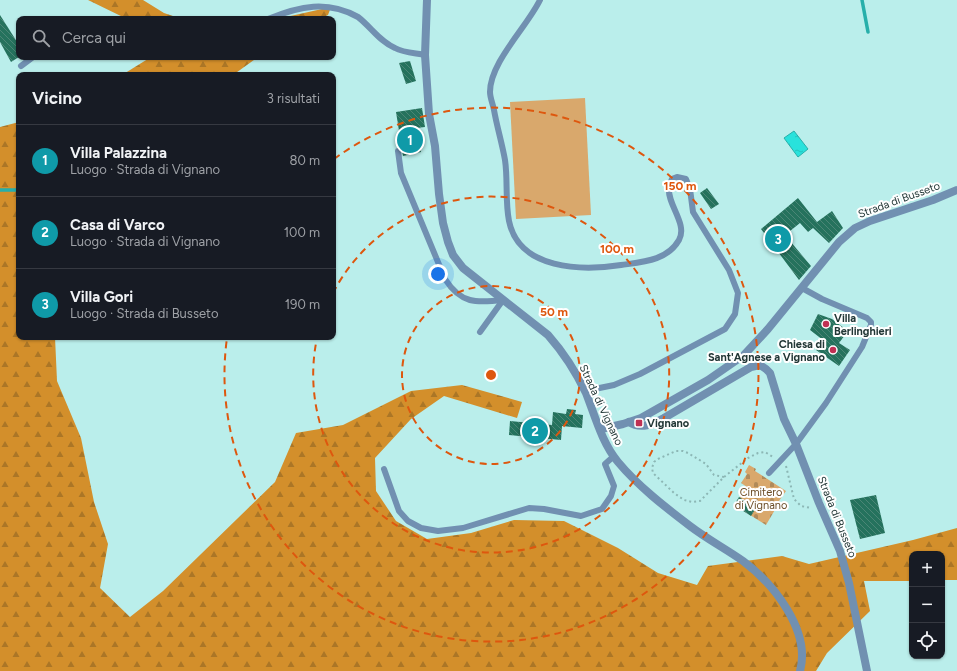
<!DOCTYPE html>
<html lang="it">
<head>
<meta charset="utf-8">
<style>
  body { margin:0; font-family:Figtree,sans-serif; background:#20242c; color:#f1f3f6 }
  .controls { position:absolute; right:12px; bottom:12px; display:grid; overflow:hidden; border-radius:8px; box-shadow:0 1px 3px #0004 }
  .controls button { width:36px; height:36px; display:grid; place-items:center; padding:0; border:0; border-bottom:1px solid #363941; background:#171b24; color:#f1f3f6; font:20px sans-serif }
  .you { position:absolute; left:438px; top:274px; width:14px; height:14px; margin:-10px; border:3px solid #fff; border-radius:50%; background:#1a73e8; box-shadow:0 0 0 6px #1a73e833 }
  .badge { display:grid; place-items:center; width:26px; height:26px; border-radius:50%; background:#2563eb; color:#fff; font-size:13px; font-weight:700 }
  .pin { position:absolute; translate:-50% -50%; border:2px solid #fff; box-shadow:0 1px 4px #0006 }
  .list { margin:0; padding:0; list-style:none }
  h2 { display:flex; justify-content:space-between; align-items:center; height:52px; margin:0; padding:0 16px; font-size:17px }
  h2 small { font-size:13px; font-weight:400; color:#9ea1a6 }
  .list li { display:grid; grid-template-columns:26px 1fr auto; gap:12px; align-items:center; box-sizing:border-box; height:72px; padding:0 16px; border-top:1px solid #363941 }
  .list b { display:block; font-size:15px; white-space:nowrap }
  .list p { margin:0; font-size:13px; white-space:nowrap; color:#9ea1a6 }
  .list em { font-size:13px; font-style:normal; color:#9ea1a6 }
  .icon { flex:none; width:22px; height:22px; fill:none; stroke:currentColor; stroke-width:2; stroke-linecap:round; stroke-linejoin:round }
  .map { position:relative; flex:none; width:957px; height:671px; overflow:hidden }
  .search { position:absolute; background:#171b24; box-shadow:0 1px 3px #0004; left:16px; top:16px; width:320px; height:44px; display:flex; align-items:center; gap:10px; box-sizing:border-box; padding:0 14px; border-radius:8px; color:#9ea1a6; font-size:15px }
  .panel { position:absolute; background:#171b24; box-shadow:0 1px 3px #0004; left:16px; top:72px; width:320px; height:268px; border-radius:8px }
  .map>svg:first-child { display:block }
  .forest { fill:url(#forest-firs) }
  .cemetery { fill:url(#cemetery-stones) }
  .park { fill:#d9a86c }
  .water { fill:url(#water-ripples); stroke:#27afaa }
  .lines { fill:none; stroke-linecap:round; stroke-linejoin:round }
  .stream { stroke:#27afaa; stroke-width:3.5 }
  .building { fill:url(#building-back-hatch) }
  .path { stroke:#8cb7b5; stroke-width:2; stroke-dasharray:2 3; stroke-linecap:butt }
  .service { stroke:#7190b1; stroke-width:6 }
  .minor { stroke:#7190b1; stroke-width:8 }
  .tertiary { stroke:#7190b1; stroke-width:8 }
  .ring { fill:none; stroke:#de570e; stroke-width:2; stroke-dasharray:7 5 }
  .poi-dot { fill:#c03053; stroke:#fff; stroke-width:1.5 }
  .labels { text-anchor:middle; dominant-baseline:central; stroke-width:4; stroke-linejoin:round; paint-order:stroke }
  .street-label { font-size:11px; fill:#223736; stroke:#fff }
  .poi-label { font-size:11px; font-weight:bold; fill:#223736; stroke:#fff; text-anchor:start }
  .park-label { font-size:11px; fill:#6b4d28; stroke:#fff }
  .centre { fill:#de570e; stroke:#fff; stroke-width:2 }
  .ring-label { font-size:12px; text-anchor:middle; font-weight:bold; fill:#de570e; stroke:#fff; stroke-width:4; stroke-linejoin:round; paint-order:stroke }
</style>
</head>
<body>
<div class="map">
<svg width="957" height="671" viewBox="0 0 957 671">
  <defs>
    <pattern id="forest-firs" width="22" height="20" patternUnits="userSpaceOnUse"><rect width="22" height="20" fill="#d38f2b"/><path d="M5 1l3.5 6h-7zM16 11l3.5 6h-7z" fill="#ab7626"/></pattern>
    <pattern id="cemetery-stones" width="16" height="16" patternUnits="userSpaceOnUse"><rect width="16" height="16" fill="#d9a86c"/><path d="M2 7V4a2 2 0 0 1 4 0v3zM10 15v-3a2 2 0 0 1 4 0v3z" fill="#b08a5a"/></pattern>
    <pattern id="water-ripples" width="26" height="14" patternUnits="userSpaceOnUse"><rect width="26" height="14" fill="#29e2dc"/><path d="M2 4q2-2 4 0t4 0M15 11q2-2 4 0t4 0" fill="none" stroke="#24c2bd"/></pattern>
    <pattern id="building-back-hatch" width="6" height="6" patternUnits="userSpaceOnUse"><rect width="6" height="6" fill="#25725d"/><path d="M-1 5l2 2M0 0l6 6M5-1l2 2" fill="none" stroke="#4b8676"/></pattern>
  </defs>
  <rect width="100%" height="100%" fill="#baeeeb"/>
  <g class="forest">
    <polygon points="88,0 143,0 164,13 182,19 127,19"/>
    <polygon points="331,7 328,15 319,19 277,19"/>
    <polygon points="151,57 258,57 233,75 122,75"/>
    <polygon points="19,122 19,337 55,337 57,381 81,438 94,502 108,544 100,588 130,617 163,591 275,482 296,433 343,425 411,391 462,385 522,402 517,418 444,396 411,419 375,458 376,491 396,521 427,539 471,533 514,520 564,521 618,548 658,573 697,585 708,566 782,556 809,564 913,540 957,528 957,580 942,580 942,554 912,554 912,581 864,581 870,611 827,653 816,671 0,671 0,127"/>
  </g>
  <polygon class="cemetery" points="749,465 756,469 755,471 786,491 779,501 784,505 781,511 776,508 766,525 734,505 747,487 741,483 747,474 745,472"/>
  <polygon class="park" points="585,98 591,215 516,219 510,102"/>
  <polygon class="water" points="794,131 808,149 798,157 784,138"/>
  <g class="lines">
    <g class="stream">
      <polyline points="862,0 868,32"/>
      <polyline points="0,190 19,190"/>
    </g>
  </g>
  <g class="building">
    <polygon points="0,15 19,45 19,57 11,62 0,42"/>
    <polygon points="410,61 416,81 406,84 399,63"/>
    <polygon points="422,108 425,127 417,128 421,152 403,156 396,112"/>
    <polygon points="707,188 719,204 711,209 700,193"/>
    <polygon points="798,198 817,222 832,211 843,228 829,243 813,228 808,232 800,223 785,235 811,266 799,280 761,229"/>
    <polygon points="818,314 832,319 848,331 839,343 850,350 839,366 816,350 823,340 810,330"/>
    <polygon points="567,409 576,410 575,414 583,415 582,428 562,426 561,440 509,435 510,421 552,425 553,412 566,414"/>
    <polygon points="876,495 885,533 860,539 850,500"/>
    <polygon points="739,497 756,508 751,516 734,505"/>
  </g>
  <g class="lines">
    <g class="path">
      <polyline points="786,466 794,499 801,506 811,508"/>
      <polyline points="724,477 714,475 706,464 688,453 683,451 676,451 658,459 654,462 652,468 653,473 674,493 684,500 692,502 700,501 724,477 748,458 758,453 765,452 773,457"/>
    </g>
    <g class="service">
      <path d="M540 0C527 27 490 62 490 92 490 98 493 104 494 110 497 127 502 143 505 160 508 180 505 201 509 221 519 270 582 271 621 265 642 262 667 261 679 240 688 224 667 204 669 188 669 185 671 182 672 179L677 177 686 179 690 189 693 212 729 270 738 293 735 314 725 329 640 374 614 385 585 391"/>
      <path d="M268 19C300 6 327 0 358 17 371 27 379 41 395 48 404 53 416 53 425 55"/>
      <polyline points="21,66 33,57"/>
      <path d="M398 151 401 173 445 279C461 304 476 303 503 300"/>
      <polyline points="480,332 503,300"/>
      <polyline points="384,469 399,511 408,521 421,528 438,531 463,528 529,508 544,509 581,516 602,509 611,496 614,486 605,464 614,456"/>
      <polyline points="769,473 796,444 826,403 862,347 871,325 871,322 867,318 822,299 802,288"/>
    </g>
    <path class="minor" d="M629 422C641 430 653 424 664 418L751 367 760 365 766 369 770 373 784 419 796 444 819 503 840 551 849 583 867 671"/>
    <g class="tertiary">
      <path d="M427 0 425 55 429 114 435 146 439 194 443 223 448 242 453 255 463 268 548 335C563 352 576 372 586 393 595 416 602 443 618 462 638 486 665 507 690 526 707 539 726 549 743 561 774 584 811 631 800 671"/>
      <polyline points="601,429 623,424 641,418 708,380 744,355 768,329 839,242 855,228 870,221 933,200 957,190"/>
    </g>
  </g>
  <g class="ring">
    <circle cx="491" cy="375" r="89"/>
    <path d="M333 293A178 178 0 1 1 317 338"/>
    <path d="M334 159A267 267 0 1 1 227 338"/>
  </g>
  <g class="poi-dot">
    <circle cx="826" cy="324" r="4"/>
    <circle cx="833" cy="350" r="4"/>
    <rect x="635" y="419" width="8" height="8" rx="2"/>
  </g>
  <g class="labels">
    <g class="street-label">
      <text transform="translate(899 200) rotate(-20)">Strada di Busseto</text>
      <text transform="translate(601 405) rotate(65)">Strada di Vignano</text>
      <text transform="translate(837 517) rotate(68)">Strada di Busseto</text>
    </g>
    <g class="poi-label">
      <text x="834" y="318">Villa<tspan x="834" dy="13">Berlinghieri</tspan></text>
      <text x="825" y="344" text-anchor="end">Chiesa di<tspan x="825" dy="13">Sant'Agnese a Vignano</tspan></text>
      <text x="647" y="423">Vignano</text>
    </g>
    <g class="park-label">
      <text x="761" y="492">Cimitero<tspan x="761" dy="13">di Vignano</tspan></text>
    </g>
  </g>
  <circle cx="491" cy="375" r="6" class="centre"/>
  <g class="ring-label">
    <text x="680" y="190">150 m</text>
    <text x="617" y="253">100 m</text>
    <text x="554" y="316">50 m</text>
  </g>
</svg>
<div class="controls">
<button>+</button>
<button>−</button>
<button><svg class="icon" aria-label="locate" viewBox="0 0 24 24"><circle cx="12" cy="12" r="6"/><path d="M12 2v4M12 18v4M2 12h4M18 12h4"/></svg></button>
</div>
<div class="you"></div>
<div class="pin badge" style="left:410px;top:140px;background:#0f9aa8">1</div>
<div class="pin badge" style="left:535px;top:431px;background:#0f9aa8">2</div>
<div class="pin badge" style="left:778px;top:239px;background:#0f9aa8">3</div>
<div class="search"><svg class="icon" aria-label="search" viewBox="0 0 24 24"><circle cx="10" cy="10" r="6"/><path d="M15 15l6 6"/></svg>Cerca qui</div>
<section class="panel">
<h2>Vicino<small>3 risultati</small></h2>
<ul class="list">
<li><span class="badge" style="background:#0f9aa8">1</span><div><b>Villa Palazzina</b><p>Luogo · Strada di Vignano</p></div><em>80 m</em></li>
<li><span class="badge" style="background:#0f9aa8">2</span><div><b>Casa di Varco</b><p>Luogo · Strada di Vignano</p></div><em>100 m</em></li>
<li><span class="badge" style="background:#0f9aa8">3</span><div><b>Villa Gori</b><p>Luogo · Strada di Busseto</p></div><em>190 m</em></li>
</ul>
</section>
</div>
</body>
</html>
